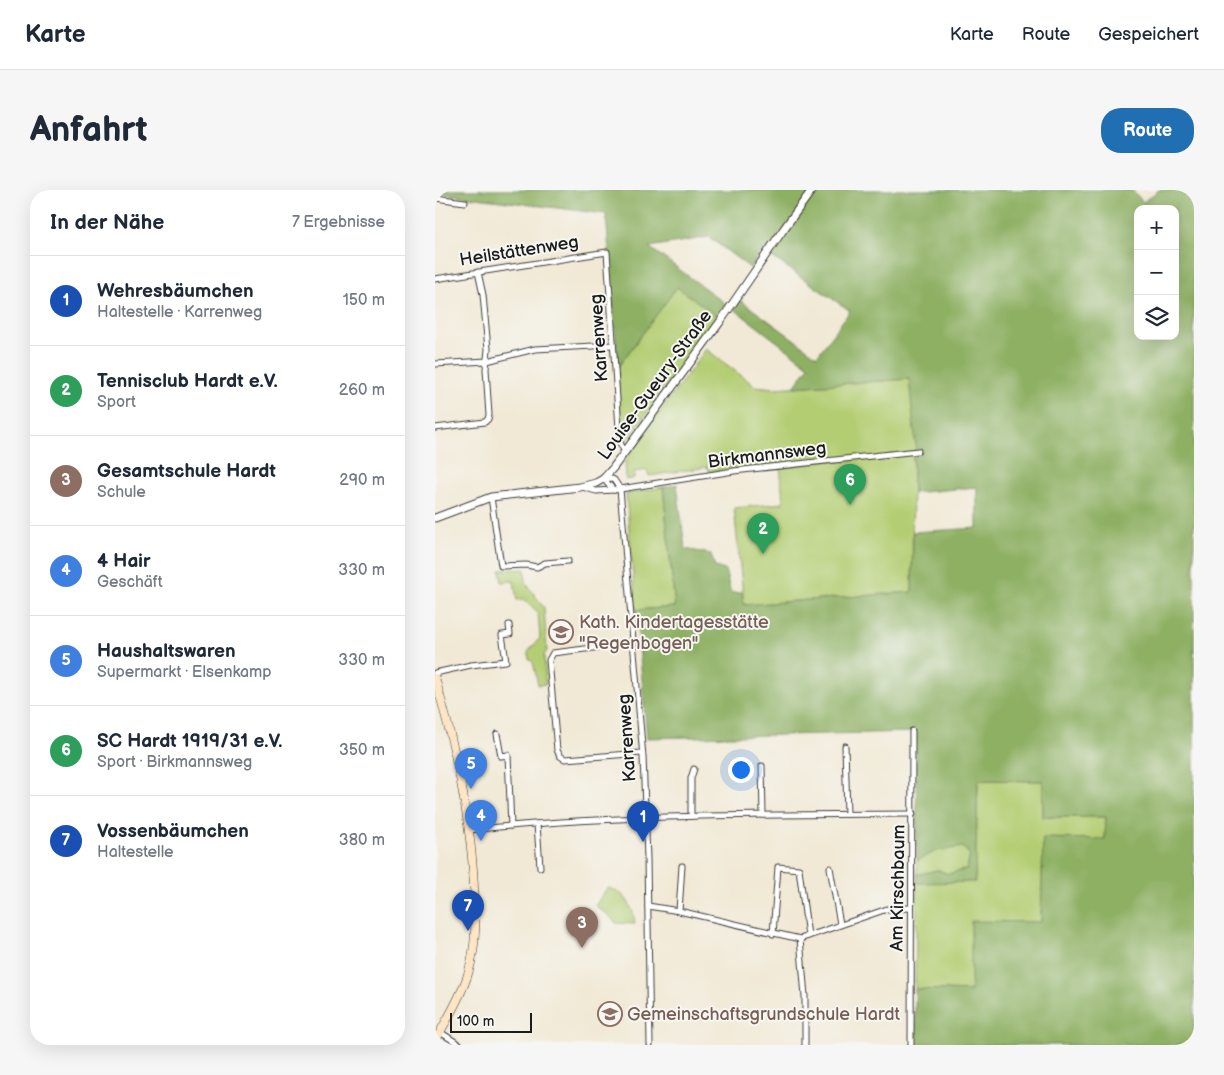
<!DOCTYPE html>
<html lang="de">
<head>
<meta charset="utf-8">
<style>
  body { margin:0; font-family:"Balsamiq Sans",sans-serif; background:#f6f6f7; color:#1f2937 }
  .controls { position:absolute; right:15px; top:15px; display:grid; overflow:hidden; border-radius:10px; box-shadow:0 5px 20px #0002 }
  .controls button { width:45px; height:45px; display:grid; place-items:center; padding:0; border:0; border-bottom:1px solid #e0e1e3; background:#fff; color:#1f2937; font:25px sans-serif }
  .scale { position:absolute; left:15px; bottom:12px; width:82px; box-sizing:border-box; padding-left:5px; border:2px solid #1c1c1c; border-top:0; font-size:14px; line-height:18px; white-space:nowrap; color:#1c1c1c; -webkit-text-stroke:4px #f6f6f2; paint-order:stroke }
  .you { position:absolute; left:305px; top:579px; width:18px; height:18px; margin:-12px; border:4px solid #fff; border-radius:50%; background:#1a73e8; box-shadow:0 0 0 8px #1a73e833 }
  .badge { display:grid; place-items:center; width:32px; height:32px; border-radius:50%; background:#1f6fb2; color:#fff; font-size:16px; font-weight:700 }
  .pin { position:absolute; translate:-50% -41px; filter:drop-shadow(0 1px 2px #0008) }
  .pin::after { content:''; position:absolute; top:26px; width:18px; height:15px; background:inherit; clip-path:polygon(0 0,100% 0,50% 100%) }
  .list { margin:0; padding:0; list-style:none }
  h2 { display:flex; justify-content:space-between; align-items:center; height:65px; margin:0; padding:0 20px; font-size:21px }
  h2 small { font-size:16px; font-weight:400; color:#747a83 }
  .list li { display:grid; grid-template-columns:32px 1fr auto; gap:15px; align-items:center; box-sizing:border-box; height:90px; padding:0 20px; border-top:1px solid #e0e1e3 }
  .list b { display:block; font-size:19px; white-space:nowrap }
  .list p { margin:0; font-size:16px; white-space:nowrap; color:#747a83 }
  .list em { font-size:16px; font-style:normal; color:#747a83 }
  .icon { flex:none; width:28px; height:28px; fill:none; stroke:currentColor; stroke-width:2; stroke-linecap:round; stroke-linejoin:round }
  .map { position:relative; flex:none; width:759px; height:855px; overflow:hidden; border-radius:20px }
  header { display:flex; align-items:center; gap:30px; box-sizing:border-box; height:70px; padding:0 25px; background:#fff; border-bottom:1px solid #e0e1e3 }
  header strong { font-size:24px }
  nav { display:flex; gap:28px; margin-inline-start:auto; font-size:18px }
  .intro { display:flex; align-items:center; justify-content:space-between; box-sizing:border-box; height:120px; padding:0 30px }
  h1 { margin:0; font-size:35px }
  .button { padding:12px 22px; border-radius:20px; background:#1f6fb2; color:#fff; font-size:18px; font-weight:700 }
  main { display:flex; gap:30px; padding:0 30px }
  aside { flex:1; background:#fff; border-radius:20px; box-shadow:0 5px 20px #0002 }
  .map>svg:first-child { display:block }
  .green { fill:#b3cd72; stroke:#687447 }
  .forest { fill:#8eb064; stroke:#556640; fill-rule:evenodd }
  .lines { fill:none; stroke-linecap:round; stroke-linejoin:round }
  .minor-casing { stroke:#3c3b38; stroke-width:7 }
  .tertiary-casing { stroke:#3c3b38; stroke-width:9 }
  .secondary-casing { stroke:#3c3b38; stroke-width:9 }
  .minor { stroke:#fff; stroke-width:5 }
  .tertiary { stroke:#fff; stroke-width:7 }
  .secondary { stroke:#fde5c5; stroke-width:8 }
  .labels { text-anchor:middle; dominant-baseline:central; stroke-width:4; stroke-linejoin:round; paint-order:stroke }
  .street-label { font-size:18px; fill:#1c1c1c; stroke:#f6f6f2 }
  .education-label { font-size:18px; fill:#785e54; stroke:#f6f6f2; text-anchor:start }
</style>
</head>
<body>
<header>
<strong>Karte</strong>
<nav><a>Karte</a><a>Route</a><a>Gespeichert</a></nav>
</header>
<div class="intro"><h1>Anfahrt</h1><a class="button">Route</a></div>
<main>
<aside>
<h2>In der Nähe<small>7 Ergebnisse</small></h2>
<ul class="list">
<li><span class="badge" style="background:#1a4fb4">1</span><div><b>Wehresbäumchen</b><p>Haltestelle · Karrenweg</p></div><em>150 m</em></li>
<li><span class="badge" style="background:#2e9e5b">2</span><div><b>Tennisclub Hardt e.V.</b><p>Sport</p></div><em>260 m</em></li>
<li><span class="badge" style="background:#8d6e63">3</span><div><b>Gesamtschule Hardt</b><p>Schule</p></div><em>290 m</em></li>
<li><span class="badge" style="background:#3f7fe0">4</span><div><b>4 Hair</b><p>Geschäft</p></div><em>330 m</em></li>
<li><span class="badge" style="background:#3f7fe0">5</span><div><b>Haushaltswaren</b><p>Supermarkt · Elsenkamp</p></div><em>330 m</em></li>
<li><span class="badge" style="background:#2e9e5b">6</span><div><b>SC Hardt 1919/31 e.V.</b><p>Sport · Birkmannsweg</p></div><em>350 m</em></li>
<li><span class="badge" style="background:#1a4fb4">7</span><div><b>Vossenbäumchen</b><p>Haltestelle</p></div><em>380 m</em></li>
</ul>
</aside>
<div class="map">
<svg width="759" height="855" viewBox="0 0 759 855">
  <rect width="100%" height="100%" fill="#f6f6f2"/>
  <filter id="ink" filterUnits="userSpaceOnUse"><feTurbulence type="fractalNoise" baseFrequency=".02" numOctaves="2"/><feDisplacementMap in="SourceGraphic" scale="10" xChannelSelector="R" yChannelSelector="G"/><feConvolveMatrix kernelMatrix="1 2 1 2 8 2 1 2 1" color-interpolation-filters="sRGB"/></filter>
  <filter id="wash" filterUnits="userSpaceOnUse"><feTurbulence type="fractalNoise" baseFrequency=".0096" numOctaves="4" result="noise"/><feDisplacementMap in="SourceGraphic" scale="20" xChannelSelector="R" yChannelSelector="G"/><feGaussianBlur stdDeviation="1.12" result="paint"/><feColorMatrix in="noise" values="0 0 0 0 0 0 0 0 0 0 0 0 0 0 0 0 0 1.4 0 .05"/><feComposite in="paint" operator="in"/></filter>
  <g filter="url(#wash)">
    <rect width="100%" height="100%" fill="#f1e9d5"/>
    <g class="green">
      <polygon points="242,96 282,126 191,252 186,246 183,177"/>
      <polygon points="271,159 320,196 339,198 475,189 481,258 478,266 477,402 309,415 299,318 348,313 345,273 274,282 272,277 214,286 212,280 199,282 199,288 191,290 190,270"/>
      <polygon points="228,297 240,417 201,420 191,304"/>
      <polygon points="90,379 91,393 109,418 112,461 109,465 111,494 103,495 98,472 94,469 93,462 105,448 103,422 88,409 82,410 79,391 67,392 65,380"/>
      <polygon points="543,590 608,591 608,627 671,627 670,650 608,648 606,732 536,801 480,799 482,693 540,691"/>
      <polygon points="528,657 535,665 532,679 513,684 502,680 482,685 482,671 501,661"/>
      <path d="M174 698C191 703 198 716 200 734L181 733 174 725 160 716 170 701Z"/>
    </g>
    <path class="forest" d="M0 0H697L708 12 724 0H759V855H480V799L536 801V731L606 732 608 648 670 649 671 627H608V591L543 590 540 692 482 693V685L502 680 513 684 532 679 535 665 528 657 501 661 482 671 481 542 212 548 201 420 240 417 228 297 242 294 250 359 276 364 280 377 290 380 296 403 307 402 309 415 477 402 478 342 542 338V297L478 303V266L481 258 474 189 359 197 374 176 299 119 305 110 382 166 415 121 327 60 315 78 274 47 214 57 291 114 282 126 242 97 183 177 171 24 0 3ZM703 19H740V146H703Z"/>
  </g>
  <g filter="url(#ink)">
    <g class="lines">
      <defs>
        <g id="minor">
          <polyline points="0,8 30,12"/>
          <polyline points="0,89 172,62 185,253 190,262"/>
          <polyline points="0,174 52,171 100,159 178,155"/>
          <polyline points="0,238 50,232 53,229 54,225 51,179 53,159 48,105 43,82"/>
          <polyline points="171,286 179,290 185,299 208,567 212,668 215,855"/>
          <polyline points="171,286 172,293 179,300"/>
          <polyline points="147,297 161,301 179,300 299,281 483,261"/>
          <polyline points="56,307 66,376 91,375 102,377 110,373 133,371"/>
          <polyline points="198,453 118,463 114,470 122,560 125,566 130,569 207,563"/>
          <polyline points="0,483 36,475 71,471 67,445 75,444 74,435"/>
          <polyline points="62,544 66,566 73,565 76,636"/>
          <polyline points="410,556 412,624"/>
          <polyline points="327,576 328,625"/>
          <polyline points="256,626 256,588 259,579"/>
          <polyline points="102,634 105,677"/>
          <path d="M34 640C182 624 330 625 478 624"/>
          <polyline points="395,678 405,734"/>
          <polyline points="213,716 244,721 365,749 452,719 476,718"/>
          <polyline points="244,721 247,676"/>
          <polyline points="338,744 343,677 364,679 373,746"/>
          <polyline points="365,749 370,806 370,855"/>
          <polyline points="5,842 25,855"/>
          <polyline points="476,855 477,541"/>
        </g>
        <polyline id="tertiary" points="0,328 56,307 145,297 161,293 168,289 178,278 285,132 348,40 377,0"/>
        <path id="secondary" d="M0 488C20 556 36 626 39 697 41 725 42 756 33 784 26 808 11 830 0 852"/>
      </defs>
      <use href="#minor" class="minor-casing"/>
      <use href="#tertiary" class="tertiary-casing"/>
      <use href="#secondary" class="secondary-casing"/>
      <use href="#minor" class="minor"/>
      <use href="#tertiary" class="tertiary"/>
      <use href="#secondary" class="secondary"/>
    </g>
  </g>
  <defs>
    <symbol id="school-ring" viewBox="-11 -11 22 22"><circle r="9.5" fill="#f6f6f2" stroke="#8d6e63" stroke-width="1.5"/><path d="M0-5L7-2L0 1L-7-2ZM-4 1L0 2.5L4 1V4Q0 6-4 4Z" fill="#8d6e63"/></symbol>
  </defs>
  <g fill-rule="evenodd">
    <use href="#school-ring" x="112" y="428" width="28" height="28"/>
    <use href="#school-ring" x="161" y="810" width="28" height="28"/>
  </g>
  <g class="labels">
    <g class="street-label">
      <text transform="translate(84 61) rotate(-9)">Heilstättenweg</text>
      <text transform="translate(164 148) rotate(-94)">Karrenweg</text>
      <text transform="translate(220 195) rotate(-54)">Louise-Gueury-Straße</text>
      <text transform="translate(332 265) rotate(-7)">Birkmannsweg</text>
      <text transform="translate(192 548) rotate(-94)">Karrenweg</text>
      <text transform="translate(463 698) rotate(-89)">Am Kirschbaum</text>
    </g>
    <g class="education-label">
      <text x="144" y="432">Kath. Kindertagesstätte<tspan x="144" dy="21">"Regenbogen"</tspan></text>
      <text x="192" y="824">Gemeinschaftsgrundschule Hardt</text>
    </g>
  </g>
</svg>
<div class="controls">
<button>+</button>
<button>−</button>
<button><svg class="icon" aria-label="layers" viewBox="0 0 24 24"><path d="M12 4l9 5-9 5-9-5zM3 14l9 5 9-5"/></svg></button>
</div>
<div class="scale">100 m</div>
<div class="you"></div>
<div class="pin badge" style="left:208px;top:652px;background:#1a4fb4">1</div>
<div class="pin badge" style="left:328px;top:364px;background:#2e9e5b">2</div>
<div class="pin badge" style="left:147px;top:758px;background:#8d6e63">3</div>
<div class="pin badge" style="left:46px;top:651px;background:#3f7fe0">4</div>
<div class="pin badge" style="left:36px;top:599px;background:#3f7fe0">5</div>
<div class="pin badge" style="left:415px;top:315px;background:#2e9e5b">6</div>
<div class="pin badge" style="left:33px;top:741px;background:#1a4fb4">7</div>
</div>
</main>
</body>
</html>
